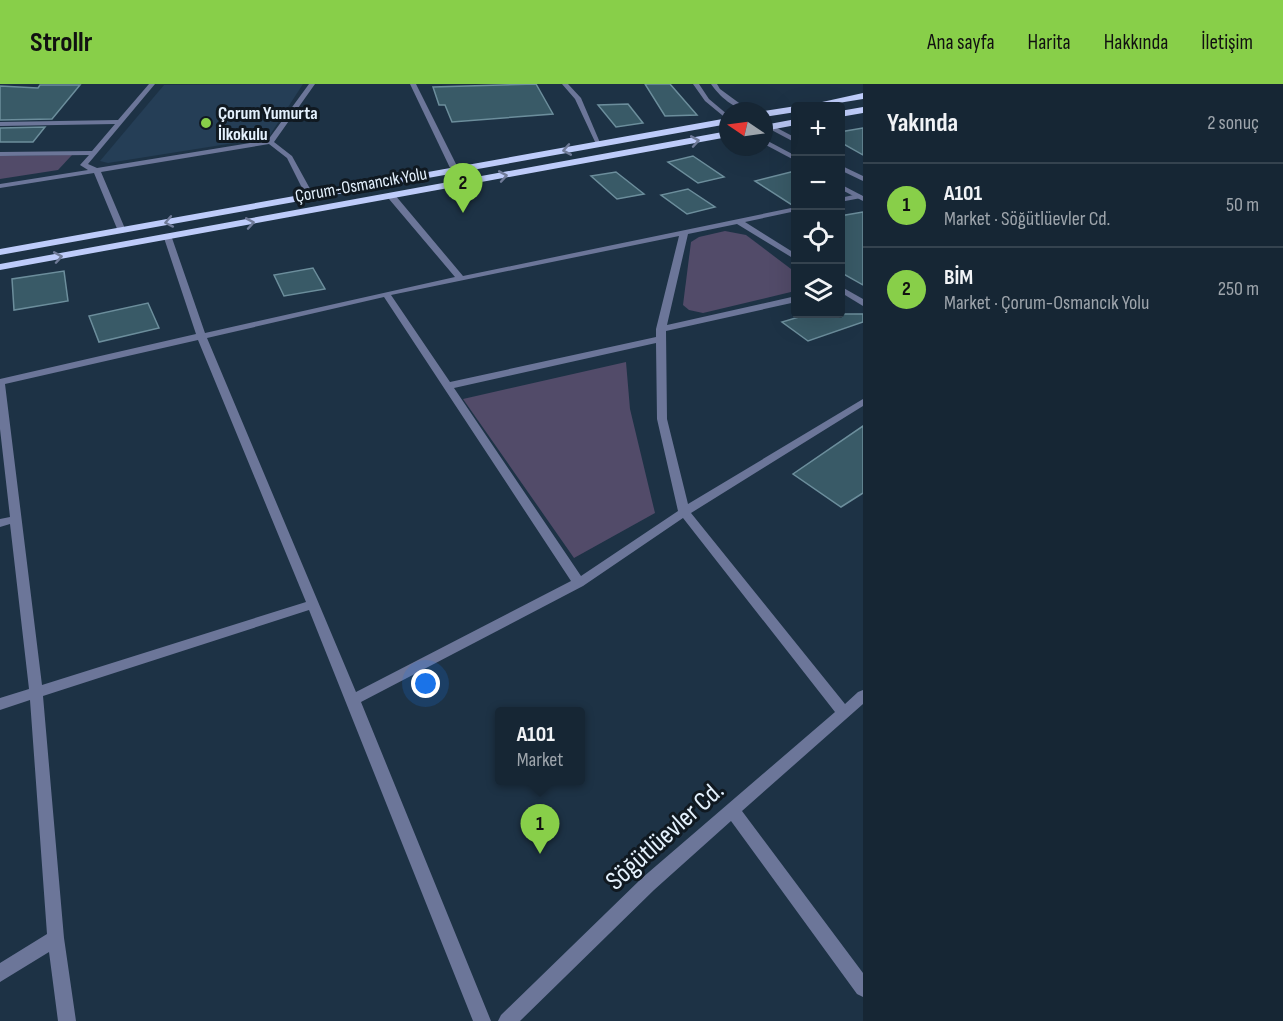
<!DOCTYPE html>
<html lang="tr">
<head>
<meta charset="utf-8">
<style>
  body { margin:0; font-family:"Sofia Sans Condensed",sans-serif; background:#1f2e3c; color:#f1f3f6 }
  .controls { position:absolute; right:18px; top:18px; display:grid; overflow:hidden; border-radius:6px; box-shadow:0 6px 24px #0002 }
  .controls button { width:54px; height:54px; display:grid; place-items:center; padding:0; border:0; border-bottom:2px solid #35434f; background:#162634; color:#f1f3f6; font:30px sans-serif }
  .compass { position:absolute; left:719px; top:18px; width:54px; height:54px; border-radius:50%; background:#162634; box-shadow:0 6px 24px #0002; rotate:283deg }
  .you { position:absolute; left:426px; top:600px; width:21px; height:21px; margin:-15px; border:4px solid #fff; border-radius:50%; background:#1a73e8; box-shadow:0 0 0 9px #1a73e833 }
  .badge { display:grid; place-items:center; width:39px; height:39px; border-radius:50%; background:#88cf49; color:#111; font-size:20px; font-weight:700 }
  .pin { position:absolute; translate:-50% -50px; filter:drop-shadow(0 2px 3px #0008) }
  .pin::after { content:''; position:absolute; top:32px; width:21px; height:18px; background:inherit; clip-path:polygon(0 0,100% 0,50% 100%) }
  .popup { position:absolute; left:495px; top:623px; width:90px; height:78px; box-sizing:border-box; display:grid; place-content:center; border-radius:6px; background:#162634; filter:drop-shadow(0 2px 4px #0005); font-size:20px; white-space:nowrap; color:#9ea5ac }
  .popup b { font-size:22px; color:#f1f3f6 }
  .popup::after { content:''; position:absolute; left:50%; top:100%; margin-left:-12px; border:12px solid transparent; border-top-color:#162634 }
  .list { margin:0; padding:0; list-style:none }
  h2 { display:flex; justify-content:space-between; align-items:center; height:78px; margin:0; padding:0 24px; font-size:26px }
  h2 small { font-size:20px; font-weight:400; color:#9ea5ac }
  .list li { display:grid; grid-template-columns:39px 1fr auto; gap:18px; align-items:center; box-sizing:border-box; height:84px; padding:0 24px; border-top:2px solid #35434f }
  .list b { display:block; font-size:22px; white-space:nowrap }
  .list p { margin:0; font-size:20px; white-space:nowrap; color:#9ea5ac }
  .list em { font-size:20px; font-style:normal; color:#9ea5ac }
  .icon { flex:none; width:33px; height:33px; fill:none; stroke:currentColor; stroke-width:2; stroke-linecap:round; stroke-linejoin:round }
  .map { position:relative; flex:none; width:863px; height:937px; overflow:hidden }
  header { display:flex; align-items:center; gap:36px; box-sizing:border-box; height:84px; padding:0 30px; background:#88cf49; color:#111 }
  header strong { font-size:28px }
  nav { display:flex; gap:33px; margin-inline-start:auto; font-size:21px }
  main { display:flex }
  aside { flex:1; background:#162634 }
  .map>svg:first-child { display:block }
  .built { fill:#253e56 }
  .green { fill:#524b69 }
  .building { fill:#395a67; stroke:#6c8e9c; stroke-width:1.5 }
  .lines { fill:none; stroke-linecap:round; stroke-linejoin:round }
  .minor { fill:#6c7699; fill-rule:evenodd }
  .tertiary { fill:#6c7699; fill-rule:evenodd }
  .trunk { fill:#beccfa; fill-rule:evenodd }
  .oneway { stroke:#707b98 }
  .poi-dot { fill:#88cf49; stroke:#101921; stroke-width:2 }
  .labels { text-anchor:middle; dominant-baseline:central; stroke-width:6; stroke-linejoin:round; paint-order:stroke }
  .far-poi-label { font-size:18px; font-weight:bold; fill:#e4f1fd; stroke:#101921; text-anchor:start }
  .far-street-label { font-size:18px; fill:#e4f1fd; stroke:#101921 }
  .near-street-label { font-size:27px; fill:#e4f1fd; stroke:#101921 }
</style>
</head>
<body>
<header>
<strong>Strollr</strong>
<nav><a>Ana sayfa</a><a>Harita</a><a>Hakkında</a><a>İletişim</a></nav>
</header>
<main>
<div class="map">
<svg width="863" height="937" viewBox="0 0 863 937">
  <rect width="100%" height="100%" fill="#1d3245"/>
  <polygon class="built" points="303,0 270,51 266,54 108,79 100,77 164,1"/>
  <g class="green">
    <polygon points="72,71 58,86 0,95 0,72"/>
    <polygon points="725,147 746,151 795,188 795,207 703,229 689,226 683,221 691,158 699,153"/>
    <polygon points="626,278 630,325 655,429 574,474 463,315"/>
  </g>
  <g class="building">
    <polygon points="536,0 553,30 452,38 445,21 439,21 433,3"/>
    <polygon points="645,0 670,0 697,31 665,32"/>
    <polygon points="40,1 80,1 52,35 0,36 0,2 38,4"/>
    <polygon points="628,20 643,39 616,43 598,21"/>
    <polygon points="45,43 33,58 0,58 0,44"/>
    <polygon points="863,44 863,71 840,58 840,48"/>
    <polygon points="693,72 724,93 698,99 668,78"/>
    <polygon points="795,87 795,121 792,121 755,97"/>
    <polygon points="616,88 644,110 617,115 591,92"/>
    <polygon points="688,105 715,123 687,130 661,111"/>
    <polygon points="863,128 863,201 840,188 840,132"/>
    <polygon points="313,184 325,205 284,212 274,191"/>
    <polygon points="64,187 68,217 14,226 12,195"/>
    <polygon points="148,219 159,244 99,258 89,232"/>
    <polygon points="809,230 863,230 863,238 808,257 782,238"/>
    <polygon points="863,342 863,409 841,423 793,390"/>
  </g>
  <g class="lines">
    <g class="minor">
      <polygon points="149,0 155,0 88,80 97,84 268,56 309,0 315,0 274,58 292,72 314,112 307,114 287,74 269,60 101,88 126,147 122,149 118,147 94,89 0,104 0,100 88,86 80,81 89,71 0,72 0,68 92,67 115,40 0,42 0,38 118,36"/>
      <polygon points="410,0 416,0 459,86 458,88 451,86"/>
      <polygon points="562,0 568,0 581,14 601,61 596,60 575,15"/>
      <polygon points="858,110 862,112 861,114 840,118 840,114"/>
      <path d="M389 111H395L463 192 796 123V127L745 138 796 170V176L737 140 688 150 667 241 796 212V218L666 247 667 335 688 420 863 315V322L691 429 845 620 858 608 863 606V620L742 727 863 889V913L857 910 731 737 654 806 520 937H498L501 931 642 794 835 628 683 434 583 502 361 618 491 937H473L309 526 43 612 64 854 76 937H58L49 868 0 898V879L47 850 30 616 0 626V614L29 605 10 440 0 443V435L10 433 0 345V295L196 250 164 154 168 152 172 154 205 249 455 193 389 115ZM679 152 656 245V253L450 298 391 211ZM384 213 571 497 356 608 207 254ZM198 256 306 518 42 601 5 300ZM656 259 657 335 678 427 581 492 454 304Z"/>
      <polygon points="840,202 863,215 863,222 840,208"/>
    </g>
    <g class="tertiary">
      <polygon points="693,0 699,0 709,15 728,31 728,36 705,17"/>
      <path d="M711 0H717L720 5 750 27C736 27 718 11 711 0Z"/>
      <polygon points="764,37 796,54 796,59 764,42"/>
      <polygon points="764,55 796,72 796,77 764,60"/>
      <polygon points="840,81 863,92 863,97 840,86"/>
      <polygon points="840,100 863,112 863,117 840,105"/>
    </g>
    <g class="trunk">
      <polygon points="863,9 863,15 820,22 804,22"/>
      <polygon points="796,22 796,28 764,33 764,27"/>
      <polygon points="863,23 863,29 840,33 840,27"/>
      <polygon points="728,34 728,40 0,171 0,165"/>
      <polygon points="796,35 796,41 764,47 764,41"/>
      <polygon points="728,47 728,53 0,186 0,180"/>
    </g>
  </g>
  <defs><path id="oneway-chevron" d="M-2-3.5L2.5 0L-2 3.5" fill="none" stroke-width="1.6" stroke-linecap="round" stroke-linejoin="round" transform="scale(1.5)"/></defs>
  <g class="oneway">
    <use href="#oneway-chevron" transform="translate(695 57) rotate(-10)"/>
    <use href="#oneway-chevron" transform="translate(567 66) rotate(170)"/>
    <use href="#oneway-chevron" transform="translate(503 92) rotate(-10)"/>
    <use href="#oneway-chevron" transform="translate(169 138) rotate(169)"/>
    <use href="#oneway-chevron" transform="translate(250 139) rotate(-10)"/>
    <use href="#oneway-chevron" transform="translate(58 173) rotate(-10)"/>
  </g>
  <circle class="poi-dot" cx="206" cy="39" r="6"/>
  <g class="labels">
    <g class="far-poi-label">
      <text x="218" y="29">Çorum Yumurta<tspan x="218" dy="21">İlkokulu</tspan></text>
    </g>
    <g class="far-street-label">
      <text transform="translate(361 101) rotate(-10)">Çorum-Osmancık Yolu</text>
    </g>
    <g class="near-street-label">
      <text transform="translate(665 752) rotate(-42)">Söğütlüevler Cd.</text>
    </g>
  </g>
</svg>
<div class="controls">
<button>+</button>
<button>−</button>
<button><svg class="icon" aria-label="locate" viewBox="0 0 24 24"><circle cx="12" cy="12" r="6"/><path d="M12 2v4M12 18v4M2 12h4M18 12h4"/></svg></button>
<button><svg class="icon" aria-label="layers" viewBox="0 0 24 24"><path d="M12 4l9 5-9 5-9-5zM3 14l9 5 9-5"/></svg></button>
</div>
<svg class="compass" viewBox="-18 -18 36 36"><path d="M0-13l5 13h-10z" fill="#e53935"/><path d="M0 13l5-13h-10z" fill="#9ea5ac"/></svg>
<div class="you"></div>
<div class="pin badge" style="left:540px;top:770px">1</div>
<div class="popup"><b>A101</b>Market</div>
<div class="pin badge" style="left:463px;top:129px">2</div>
</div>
<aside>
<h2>Yakında<small>2 sonuç</small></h2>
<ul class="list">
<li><span class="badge">1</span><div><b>A101</b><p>Market · Söğütlüevler Cd.</p></div><em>50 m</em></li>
<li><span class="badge">2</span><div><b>BİM</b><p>Market · Çorum-Osmancık Yolu</p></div><em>250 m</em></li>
</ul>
</aside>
</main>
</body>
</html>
